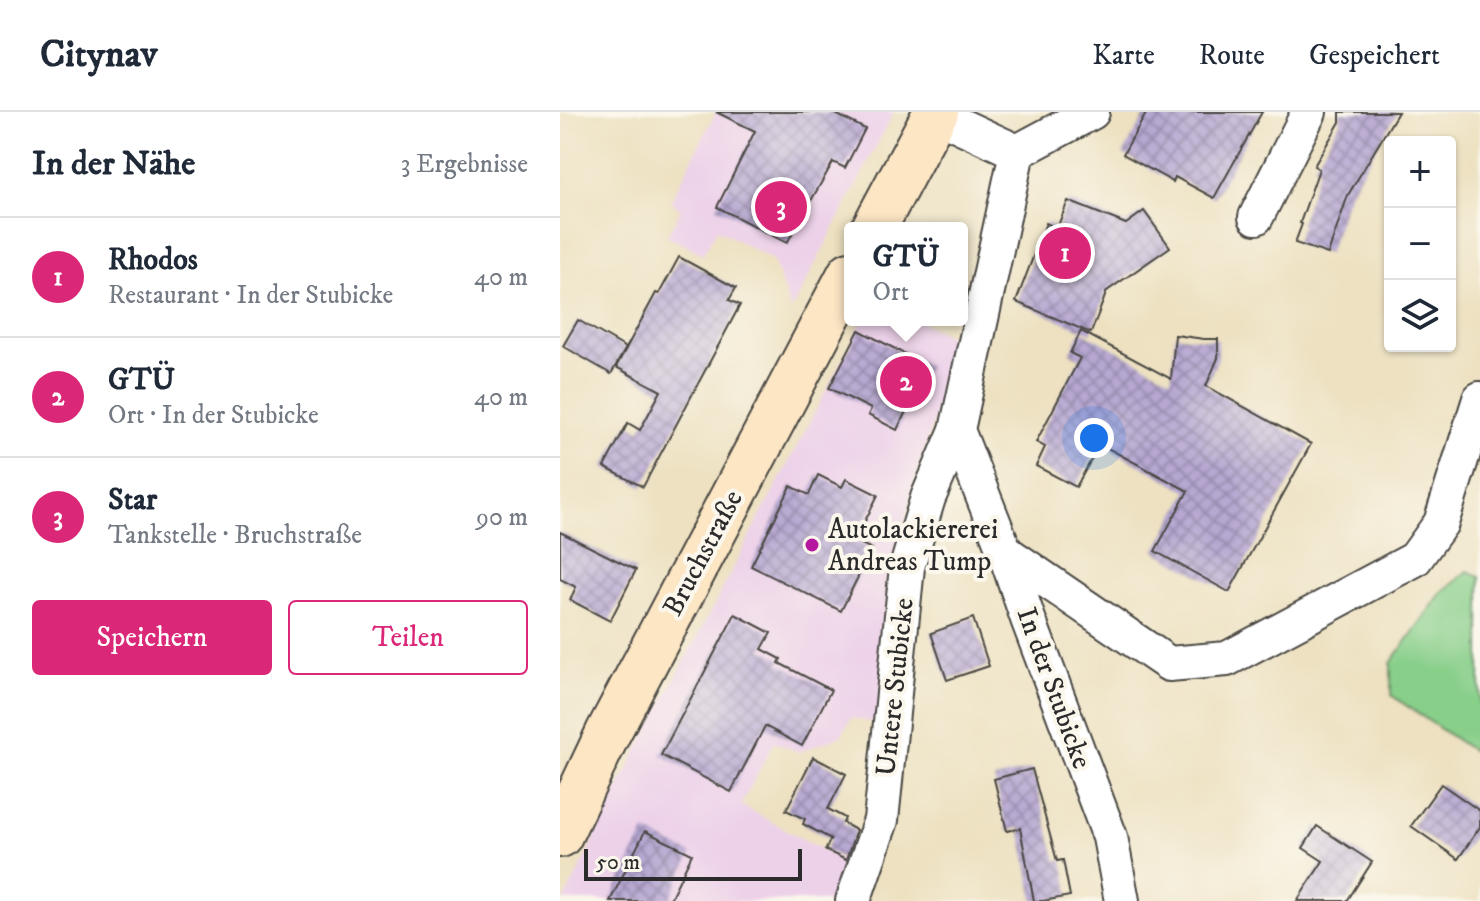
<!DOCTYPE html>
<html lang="de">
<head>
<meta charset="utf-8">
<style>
  body { margin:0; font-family:"IM FELL DW Pica",serif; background:#f2f2f3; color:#1f2937 }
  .controls { position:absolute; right:24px; top:24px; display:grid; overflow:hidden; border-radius:8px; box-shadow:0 2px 6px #0004 }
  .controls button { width:72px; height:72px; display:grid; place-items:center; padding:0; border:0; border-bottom:2px solid #e0e1e3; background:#fff; color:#1f2937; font:40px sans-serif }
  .scale { position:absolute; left:24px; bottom:20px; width:218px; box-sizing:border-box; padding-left:8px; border:4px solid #2b2b2b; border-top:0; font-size:22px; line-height:28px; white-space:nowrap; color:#2b2b2b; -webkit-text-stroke:6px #fbf7ec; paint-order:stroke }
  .you { position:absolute; left:534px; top:326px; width:28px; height:28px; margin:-20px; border:6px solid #fff; border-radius:50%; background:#1a73e8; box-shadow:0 0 0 12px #1a73e833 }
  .badge { display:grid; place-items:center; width:52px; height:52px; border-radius:50%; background:#db2777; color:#fff; font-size:26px; font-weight:700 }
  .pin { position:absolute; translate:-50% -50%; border:4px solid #fff; box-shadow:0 2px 8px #0006 }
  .popup { position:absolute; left:284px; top:110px; width:124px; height:104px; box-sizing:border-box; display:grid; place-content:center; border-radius:8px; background:#fff; filter:drop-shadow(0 2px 6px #0005); font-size:26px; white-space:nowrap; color:#747a83 }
  .popup b { font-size:30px; color:#1f2937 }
  .popup::after { content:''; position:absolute; left:50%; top:100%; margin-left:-16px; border:16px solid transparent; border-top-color:#fff }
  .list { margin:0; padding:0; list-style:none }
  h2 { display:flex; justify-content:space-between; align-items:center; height:104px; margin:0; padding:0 32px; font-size:34px }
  h2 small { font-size:26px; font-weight:400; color:#747a83 }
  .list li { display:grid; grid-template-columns:52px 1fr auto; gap:24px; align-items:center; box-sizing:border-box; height:120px; padding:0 32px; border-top:2px solid #e0e1e3 }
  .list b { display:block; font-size:30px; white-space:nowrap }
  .list p { margin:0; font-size:26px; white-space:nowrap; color:#747a83 }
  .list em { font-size:26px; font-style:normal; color:#747a83 }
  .actions { display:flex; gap:16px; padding:24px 32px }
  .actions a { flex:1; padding:18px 0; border:2px solid #db2777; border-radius:8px; text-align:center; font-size:28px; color:#db2777 }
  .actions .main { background:#db2777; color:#fff }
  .icon { flex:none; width:44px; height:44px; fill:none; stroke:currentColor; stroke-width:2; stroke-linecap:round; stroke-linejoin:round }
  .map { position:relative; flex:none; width:920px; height:789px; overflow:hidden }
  header { display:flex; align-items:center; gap:48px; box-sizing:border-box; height:112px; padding:0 40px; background:#fff; border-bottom:2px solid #e0e1e3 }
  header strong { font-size:38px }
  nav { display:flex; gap:44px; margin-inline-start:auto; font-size:28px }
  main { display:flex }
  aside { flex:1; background:#fff }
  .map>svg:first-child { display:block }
  .built { fill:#edd1e9 }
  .pitch { fill:#88cf8a; stroke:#5a7d5a; stroke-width:2 }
  .building { fill:url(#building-cross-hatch) }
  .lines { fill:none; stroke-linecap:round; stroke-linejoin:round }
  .minor-casing { stroke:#484642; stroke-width:38 }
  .secondary-casing { stroke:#484642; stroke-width:48 }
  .minor { stroke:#fff; stroke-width:34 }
  .secondary { stroke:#fce6c4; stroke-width:44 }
  .poi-dot { fill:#b5179e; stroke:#fbf7ec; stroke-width:3 }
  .labels { text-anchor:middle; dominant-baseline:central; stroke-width:8; stroke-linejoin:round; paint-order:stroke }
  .poi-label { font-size:28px; fill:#2b2b2b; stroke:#fbf7ec; text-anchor:start }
  .street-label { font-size:28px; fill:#2b2b2b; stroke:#fbf7ec }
</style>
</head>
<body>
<header>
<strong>Citynav</strong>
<nav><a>Karte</a><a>Route</a><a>Gespeichert</a></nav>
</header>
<main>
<aside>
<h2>In der Nähe<small>3 Ergebnisse</small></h2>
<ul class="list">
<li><span class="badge">1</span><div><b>Rhodos</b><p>Restaurant · In der Stubicke</p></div><em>40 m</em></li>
<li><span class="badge">2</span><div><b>GTÜ</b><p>Ort · In der Stubicke</p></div><em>40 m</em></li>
<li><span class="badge">3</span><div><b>Star</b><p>Tankstelle · Bruchstraße</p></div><em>90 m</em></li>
</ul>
<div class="actions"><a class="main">Speichern</a><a>Teilen</a></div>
</aside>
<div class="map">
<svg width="920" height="789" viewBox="0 0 920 789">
  <defs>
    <pattern id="building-cross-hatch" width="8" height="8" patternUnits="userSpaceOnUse" patternTransform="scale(2)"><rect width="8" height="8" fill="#b7a8d2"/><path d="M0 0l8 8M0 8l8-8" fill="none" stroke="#9589ab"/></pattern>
  </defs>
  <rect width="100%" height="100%" fill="#fbf7ec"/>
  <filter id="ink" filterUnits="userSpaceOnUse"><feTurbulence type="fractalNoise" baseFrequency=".0125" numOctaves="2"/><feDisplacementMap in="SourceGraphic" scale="16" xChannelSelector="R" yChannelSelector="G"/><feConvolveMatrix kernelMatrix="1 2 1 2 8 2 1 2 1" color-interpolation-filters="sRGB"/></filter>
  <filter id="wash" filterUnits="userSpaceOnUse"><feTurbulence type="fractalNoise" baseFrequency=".006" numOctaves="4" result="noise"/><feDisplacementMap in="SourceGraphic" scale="32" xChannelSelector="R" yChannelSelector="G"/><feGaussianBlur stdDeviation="1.8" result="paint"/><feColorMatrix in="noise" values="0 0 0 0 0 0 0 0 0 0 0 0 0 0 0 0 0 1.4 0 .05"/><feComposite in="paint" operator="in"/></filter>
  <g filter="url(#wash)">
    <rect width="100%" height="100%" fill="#ede1c1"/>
    <g class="built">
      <polygon points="156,0 334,0 231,199 213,148 157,117 143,142 107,124 121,98 111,89"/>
      <polygon points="303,208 357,208 399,229 363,341 344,410 322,606 311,610 291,606 281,624 239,640 214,630 181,693 294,755 280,789 4,789 63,667"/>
    </g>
    <polygon class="pitch" points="908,459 920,465 920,644 831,583 831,551 882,480"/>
    <g id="blocks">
      <g class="building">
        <polygon points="156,0 272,0 305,17 285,56 273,50 227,131 157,95 195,19"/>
        <polygon points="587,0 702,0 654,86 615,65 613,70 563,42"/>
        <polygon points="780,0 838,0 788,83 768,142 735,131 742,112 740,111 759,57 754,54 780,10"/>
        <polygon points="508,89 566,112 584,99 610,135 547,179 531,221 456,190 486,111 497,116"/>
        <polygon points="119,145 176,176 169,188 180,193 83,375 44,355 68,311 80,318 101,279 56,255 96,181 99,182"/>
        <polygon points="18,208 66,236 51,262 3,234"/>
        <polygon points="299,218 368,254 337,318 308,303 311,297 269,276"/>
        <polygon points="521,219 611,267 615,223 644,227 658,227 658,246 646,274 751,332 669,480 595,439 628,379 540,332 516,375 476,354 485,335 476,330 520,246 510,241"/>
        <polygon points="258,363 282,375 286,367 318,383 295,429 312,437 281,499 191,454 231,374 249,383"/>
        <polygon points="0,420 76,458 50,509 10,488 16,475 0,467"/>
        <polygon points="175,502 211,521 202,537 221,547 219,551 271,578 242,634 205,614 171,680 101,643"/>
        <polygon points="413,506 429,554 387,568 371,521"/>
        <polygon points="253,645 286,662 268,697 285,706 283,711 296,718 286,748 265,738 271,727 243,712 245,707 226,698"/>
        <polygon points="472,657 497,749 503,748 510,784 483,789 474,789 460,716 447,719 434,667"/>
        <polygon points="881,672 920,699 920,715 898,747 851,714"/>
        <polygon points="757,714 812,750 787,789 737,789 763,749 743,736"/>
        <polygon points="85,719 132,742 109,789 50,789"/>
      </g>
    </g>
  </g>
  <g filter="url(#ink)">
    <use href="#blocks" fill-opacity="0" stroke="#484642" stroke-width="2"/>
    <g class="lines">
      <defs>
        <g id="minor">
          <polyline points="375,2 457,40 532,0"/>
          <polyline points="457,40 397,318 445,440 468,507 550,725 562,789"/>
          <polyline points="696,105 749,0"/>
          <polyline points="445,440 609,552 667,547 855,447 881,411 920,287"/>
          <polyline points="293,789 321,708 347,455 368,386 397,318"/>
        </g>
        <g id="secondary">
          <polyline points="314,116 376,0"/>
          <polyline points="0,723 48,621 290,162"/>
        </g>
      </defs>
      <use href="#minor" class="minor-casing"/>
      <use href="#secondary" class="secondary-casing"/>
      <use href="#minor" class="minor"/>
      <use href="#secondary" class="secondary"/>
    </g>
  </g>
  <circle class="poi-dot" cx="252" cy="433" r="8"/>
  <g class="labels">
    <g class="poi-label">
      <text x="268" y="417">Autolackiererei<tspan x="268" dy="32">Andreas Tump</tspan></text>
    </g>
    <g class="street-label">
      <text transform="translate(143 441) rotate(-62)">Bruchstraße</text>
      <text transform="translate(335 575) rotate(-84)">Untere Stubicke</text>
      <text transform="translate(494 576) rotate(70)">In der Stubicke</text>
    </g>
  </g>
</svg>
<div class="controls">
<button>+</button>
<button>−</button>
<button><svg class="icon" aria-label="layers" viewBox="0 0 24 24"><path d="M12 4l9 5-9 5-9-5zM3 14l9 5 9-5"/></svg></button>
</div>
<div class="scale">50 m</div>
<div class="you"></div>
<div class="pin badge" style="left:505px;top:141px">1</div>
<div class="pin badge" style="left:346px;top:270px">2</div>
<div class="popup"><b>GTÜ</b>Ort</div>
<div class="pin badge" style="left:221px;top:95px">3</div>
</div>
</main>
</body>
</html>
